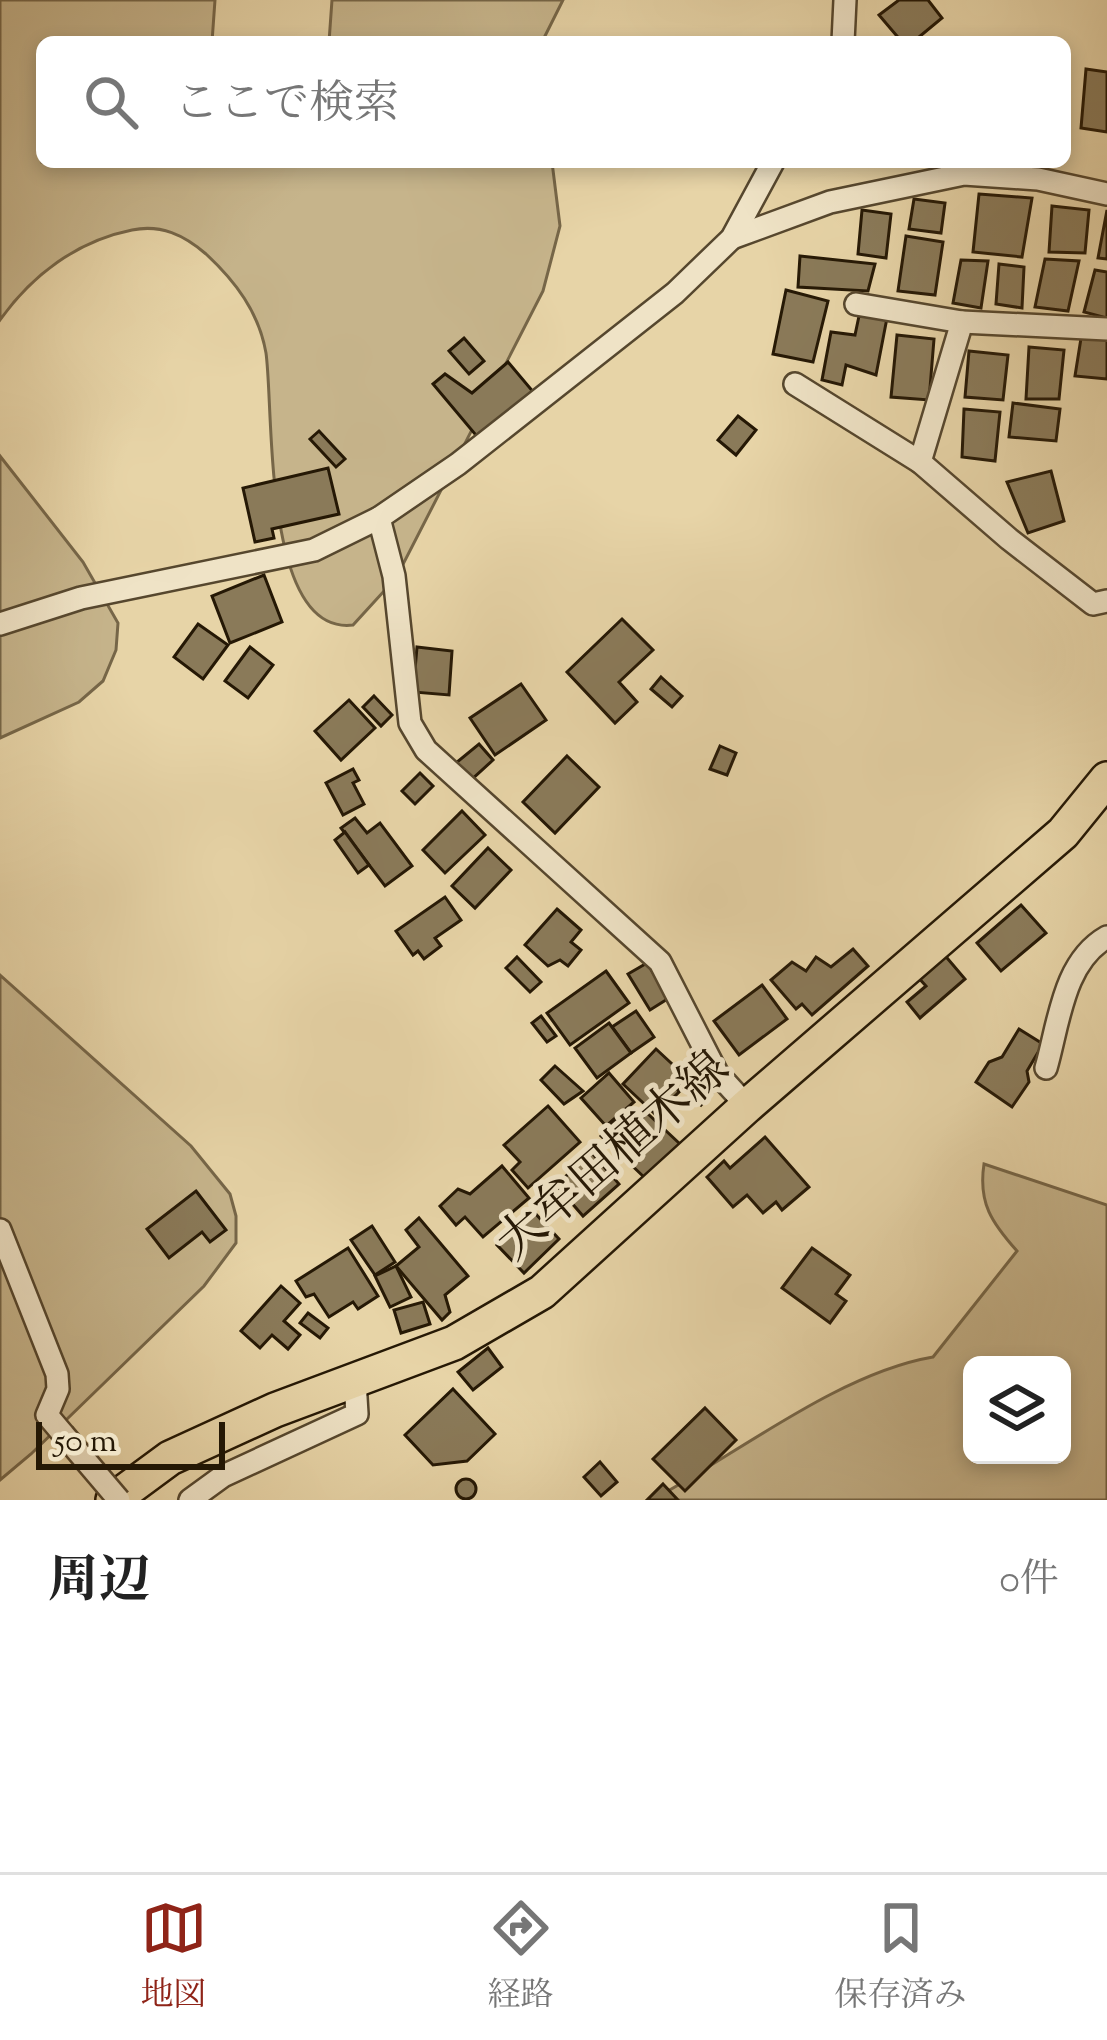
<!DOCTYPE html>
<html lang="ja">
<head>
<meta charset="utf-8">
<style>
  body { margin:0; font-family:"Sorts Mill Goudy","Noto Serif JP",serif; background:#f2f2f2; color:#222 }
  .controls { position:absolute; right:36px; bottom:36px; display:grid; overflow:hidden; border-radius:18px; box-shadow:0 6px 18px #0003 }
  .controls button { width:108px; height:108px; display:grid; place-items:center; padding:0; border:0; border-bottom:3px solid #e0e0e0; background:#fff; color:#222; font:60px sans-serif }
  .scale { position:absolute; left:36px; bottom:30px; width:189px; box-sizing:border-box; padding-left:12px; border:6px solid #251805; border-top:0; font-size:33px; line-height:42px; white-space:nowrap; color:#251805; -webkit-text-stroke:9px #efe3c6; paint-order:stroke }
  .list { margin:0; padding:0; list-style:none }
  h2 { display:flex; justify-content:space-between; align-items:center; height:156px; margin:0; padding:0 48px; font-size:51px }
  h2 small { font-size:39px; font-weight:400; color:#767676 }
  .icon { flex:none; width:66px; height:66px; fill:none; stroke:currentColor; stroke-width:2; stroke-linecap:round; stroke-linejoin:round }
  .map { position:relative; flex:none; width:1107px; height:1500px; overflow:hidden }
  .search { position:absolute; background:#fff; box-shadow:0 6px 18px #0003; left:36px; right:36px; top:36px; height:132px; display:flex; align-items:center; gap:30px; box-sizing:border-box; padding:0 42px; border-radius:18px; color:#767676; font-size:45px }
  .sheet { height:372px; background:#fff }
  nav { display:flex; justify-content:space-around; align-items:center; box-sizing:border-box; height:168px; border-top:3px solid #e0e0e0; background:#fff; font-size:33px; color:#767676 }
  nav a { display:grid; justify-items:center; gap:6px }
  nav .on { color:#8f2418 }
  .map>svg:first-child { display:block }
  .green { fill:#c6b48b; stroke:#766648; stroke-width:3; fill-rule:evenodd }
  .building { fill:#8a7a59; stroke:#251805; stroke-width:3 }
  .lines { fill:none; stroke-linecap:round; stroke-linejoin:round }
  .street-casing { stroke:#56472e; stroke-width:26 }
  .primary-casing { stroke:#251805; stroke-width:38 }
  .street { stroke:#efe3c6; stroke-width:21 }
  .primary { stroke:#e7d4a7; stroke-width:33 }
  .street-bridge-casing { stroke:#56472e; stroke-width:26; stroke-linecap:butt }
  .street-bridge { stroke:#efe3c6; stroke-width:21 }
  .labels { text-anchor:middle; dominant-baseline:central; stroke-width:10; stroke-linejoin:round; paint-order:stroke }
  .street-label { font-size:48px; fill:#251805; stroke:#efe3c6 }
</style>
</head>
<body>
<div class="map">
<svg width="1107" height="1500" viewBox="0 0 1107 1500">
  <rect width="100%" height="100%" fill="#e7d4a7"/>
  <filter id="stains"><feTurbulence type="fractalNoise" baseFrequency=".00167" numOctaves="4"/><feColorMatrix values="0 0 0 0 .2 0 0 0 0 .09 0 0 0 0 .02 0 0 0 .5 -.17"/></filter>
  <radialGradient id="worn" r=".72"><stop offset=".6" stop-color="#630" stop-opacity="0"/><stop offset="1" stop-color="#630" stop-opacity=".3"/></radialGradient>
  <g class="green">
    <path d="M0 0H215L212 42H42V162H552L560 226 543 291 396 578 353 625C262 636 274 409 266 353 259 312 235 281 206 254 184 235 161 224 132 230 77 241 32 275 0 320Z"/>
    <polygon points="332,0 563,0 542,42 329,42"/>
    <polygon points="0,456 83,562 118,623 116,650 103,681 79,702 0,738"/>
    <polygon points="0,975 191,1146 230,1194 236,1216 236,1243 204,1286 31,1454 0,1480"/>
    <path d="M984 1164 1107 1205V1500H652C737 1454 839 1373 933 1357L1017 1251C992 1223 978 1203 984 1164ZM972 1365H1062V1455H972Z"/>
  </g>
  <g class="building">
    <polygon points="899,0 928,0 942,18 913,42 902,42 879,15"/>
    <polygon points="1086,69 1107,72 1107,132 1081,128"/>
    <polygon points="979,194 1032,198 1022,257 973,252"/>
    <polygon points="914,199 945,203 941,233 909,229"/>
    <polygon points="1052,206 1089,210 1085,253 1049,252"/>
    <polygon points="862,210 891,214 886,258 858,254"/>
    <polygon points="1107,210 1107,259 1098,258"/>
    <polygon points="906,236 943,242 935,295 898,291"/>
    <polygon points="800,256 875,264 868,291 798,287"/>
    <polygon points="1045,259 1079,261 1068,311 1035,307"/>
    <polygon points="961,260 988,261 981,308 953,303"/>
    <polygon points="999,264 1024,267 1022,308 996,304"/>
    <polygon points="1095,270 1107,272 1107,318 1084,312"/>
    <polygon points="786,290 828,301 813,362 773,354"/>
    <polygon points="859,316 887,318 876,375 846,365 842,385 822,380 831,332 855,335"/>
    <polygon points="1082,332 1107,336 1107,379 1075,376"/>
    <polygon points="897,335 934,339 929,400 891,397"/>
    <polygon points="464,338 484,361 469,374 449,351"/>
    <polygon points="1029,347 1064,350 1059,399 1026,399"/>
    <polygon points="969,351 1008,355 1003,400 965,397"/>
    <polygon points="508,362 535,394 480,440 433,384 445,374 472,393"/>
    <polygon points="1013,403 1060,409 1056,441 1009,437"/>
    <polygon points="964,409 1000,412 995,461 962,457"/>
    <polygon points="738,416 756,430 736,455 718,440"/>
    <polygon points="319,431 345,459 336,467 310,439"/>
    <polygon points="328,468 339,514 272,529 274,538 255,542 243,488"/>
    <polygon points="1051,471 1064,521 1028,533 1007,482"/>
    <polygon points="264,575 282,622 230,643 212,596"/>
    <polygon points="622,619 653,650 619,682 637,702 615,723 567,672"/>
    <polygon points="198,624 228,645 203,679 174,657"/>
    <polygon points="250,647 273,665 248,698 225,681"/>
    <polygon points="417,647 452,651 449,695 413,692"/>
    <polygon points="661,677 682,696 672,707 651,689"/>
    <polygon points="521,684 546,720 495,755 470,718"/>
    <polygon points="374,696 392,715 381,726 363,707"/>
    <polygon points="349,700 375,728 341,760 315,731"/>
    <polygon points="479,744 493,760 471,780 456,763"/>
    <polygon points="720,746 736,753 727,775 710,769"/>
    <polygon points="567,756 599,787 555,833 523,802"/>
    <polygon points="353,769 359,780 353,783 364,804 343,815 326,783"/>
    <polygon points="420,773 433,786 415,804 402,791"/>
    <polygon points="462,811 485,835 445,873 423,850"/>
    <polygon points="355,818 367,833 380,823 412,866 385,886 341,828"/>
    <polygon points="345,832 369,865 358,873 335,840"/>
    <polygon points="488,848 511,870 475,908 452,886"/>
    <polygon points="445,897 461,920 435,938 441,946 424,959 418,951 413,955 396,931"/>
    <polygon points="1021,905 1046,933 1001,971 977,943"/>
    <polygon points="557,909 581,930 571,942 581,950 568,966 560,960 548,966 525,945"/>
    <polygon points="853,949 868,966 812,1015 802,1004 796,1009 771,980 792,962 806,971 816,957 831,967"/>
    <polygon points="942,952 965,979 920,1018 907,1002 926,986 916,975"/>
    <polygon points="517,957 541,982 530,992 506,968"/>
    <polygon points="647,963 669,998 650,1010 628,974"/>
    <polygon points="606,971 629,1003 570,1045 547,1013"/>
    <polygon points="762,985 787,1019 739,1055 714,1021"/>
    <polygon points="636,1011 654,1037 631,1053 612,1027"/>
    <polygon points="541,1016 556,1036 547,1042 532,1023"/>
    <polygon points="609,1023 631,1053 597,1078 575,1048"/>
    <polygon points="1019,1029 1043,1044 1027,1071 1029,1082 1012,1107 976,1082 989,1062 1002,1057"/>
    <polygon points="656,1049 684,1075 675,1085 679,1092 656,1115 623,1084"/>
    <polygon points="555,1066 583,1091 564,1104 541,1080"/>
    <polygon points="609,1073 634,1102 606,1126 581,1098"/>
    <polygon points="693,1073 713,1092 701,1105 681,1086"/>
    <polygon points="548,1106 580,1142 528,1188 512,1170 520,1162 504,1145"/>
    <polygon points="647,1113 680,1144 646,1179 601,1136 617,1119 629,1131"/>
    <polygon points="765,1137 809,1187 782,1210 776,1202 763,1213 747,1195 733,1207 707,1177 724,1161 730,1168"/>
    <polygon points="592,1153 619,1184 583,1216 556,1185"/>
    <polygon points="502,1166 529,1198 483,1237 465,1217 456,1225 440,1206 458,1189 470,1194"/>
    <polygon points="196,1191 226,1230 210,1242 202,1232 169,1258 147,1229"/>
    <polygon points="533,1211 559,1239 524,1273 497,1245"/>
    <polygon points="419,1218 468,1276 445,1295 450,1312 442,1320 396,1266 419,1247 406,1230"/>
    <polygon points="372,1226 395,1262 375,1275 351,1240"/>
    <polygon points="348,1248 378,1296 358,1309 353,1302 329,1317 314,1294 306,1297 296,1281"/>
    <polygon points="812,1248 850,1275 836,1294 846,1301 830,1323 782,1288"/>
    <polygon points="396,1266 411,1297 390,1307 375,1276"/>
    <polygon points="281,1286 300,1303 284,1321 300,1335 288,1349 272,1335 260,1348 241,1331"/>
    <polygon points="423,1302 430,1324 401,1333 394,1310"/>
    <polygon points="308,1313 328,1328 320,1338 300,1323"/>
    <polygon points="488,1348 502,1367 473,1390 458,1372"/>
    <polygon points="453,1389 495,1434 467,1461 433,1465 405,1435"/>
    <polygon points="705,1408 736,1440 685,1491 653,1459"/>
    <polygon points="600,1462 617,1482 601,1496 584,1477"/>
    <circle cx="466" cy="1489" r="10"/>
    <polygon points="663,1484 678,1500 647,1500"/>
  </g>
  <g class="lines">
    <defs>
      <g id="street">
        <polyline points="843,42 845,0"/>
        <polyline points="732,238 830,202 964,174 1038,179 1107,194"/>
        <polyline points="856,304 962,322 1107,329"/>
        <polyline points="795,384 920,462 1009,539 1093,604 1107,601"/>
        <polyline points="920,462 962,322"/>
        <polyline points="379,518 394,576 410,723 426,750 660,962 717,1073 747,1106"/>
        <polyline points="0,624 81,598 314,550 379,518 458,464 675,293 732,238 773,162"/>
        <path d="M1046 1068C1059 1023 1063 962 1107 937"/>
        <polyline points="0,1230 57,1374 58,1389 47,1415 63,1434"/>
        <polyline points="190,1500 223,1476 357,1414 355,1381"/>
      </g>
      <polyline id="primary" points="113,1500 170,1458 275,1410 454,1343 542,1292 747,1106 1063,833 1107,779"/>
    </defs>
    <use href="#street" class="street-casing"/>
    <use href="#primary" class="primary-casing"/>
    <use href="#street" class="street"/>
    <use href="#primary" class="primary"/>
    <defs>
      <polyline id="street-bridge" points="63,1434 119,1500"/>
    </defs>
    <use href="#street-bridge" class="street-bridge-casing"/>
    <use href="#street-bridge" class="street-bridge"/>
  </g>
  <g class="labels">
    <g class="street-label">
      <text transform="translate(615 1158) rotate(-41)">大牟田植木線</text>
    </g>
  </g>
  <rect width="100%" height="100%" filter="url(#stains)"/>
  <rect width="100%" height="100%" fill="url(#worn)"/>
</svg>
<div class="controls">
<button><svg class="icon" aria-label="layers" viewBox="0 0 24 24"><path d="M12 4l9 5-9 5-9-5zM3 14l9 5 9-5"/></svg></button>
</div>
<div class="scale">50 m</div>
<div class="search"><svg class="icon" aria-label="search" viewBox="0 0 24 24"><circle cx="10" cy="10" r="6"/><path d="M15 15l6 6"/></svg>ここで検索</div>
</div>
<section class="sheet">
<h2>周辺<small>0件</small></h2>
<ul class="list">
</ul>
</section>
<nav>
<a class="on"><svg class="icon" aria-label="map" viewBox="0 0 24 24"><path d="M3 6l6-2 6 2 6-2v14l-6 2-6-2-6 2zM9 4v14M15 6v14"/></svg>地図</a>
<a><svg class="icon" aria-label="directions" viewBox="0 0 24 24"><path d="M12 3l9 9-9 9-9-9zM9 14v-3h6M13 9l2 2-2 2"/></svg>経路</a>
<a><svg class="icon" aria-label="saved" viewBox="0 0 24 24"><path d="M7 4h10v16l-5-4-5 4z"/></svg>保存済み</a>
</nav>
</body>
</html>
